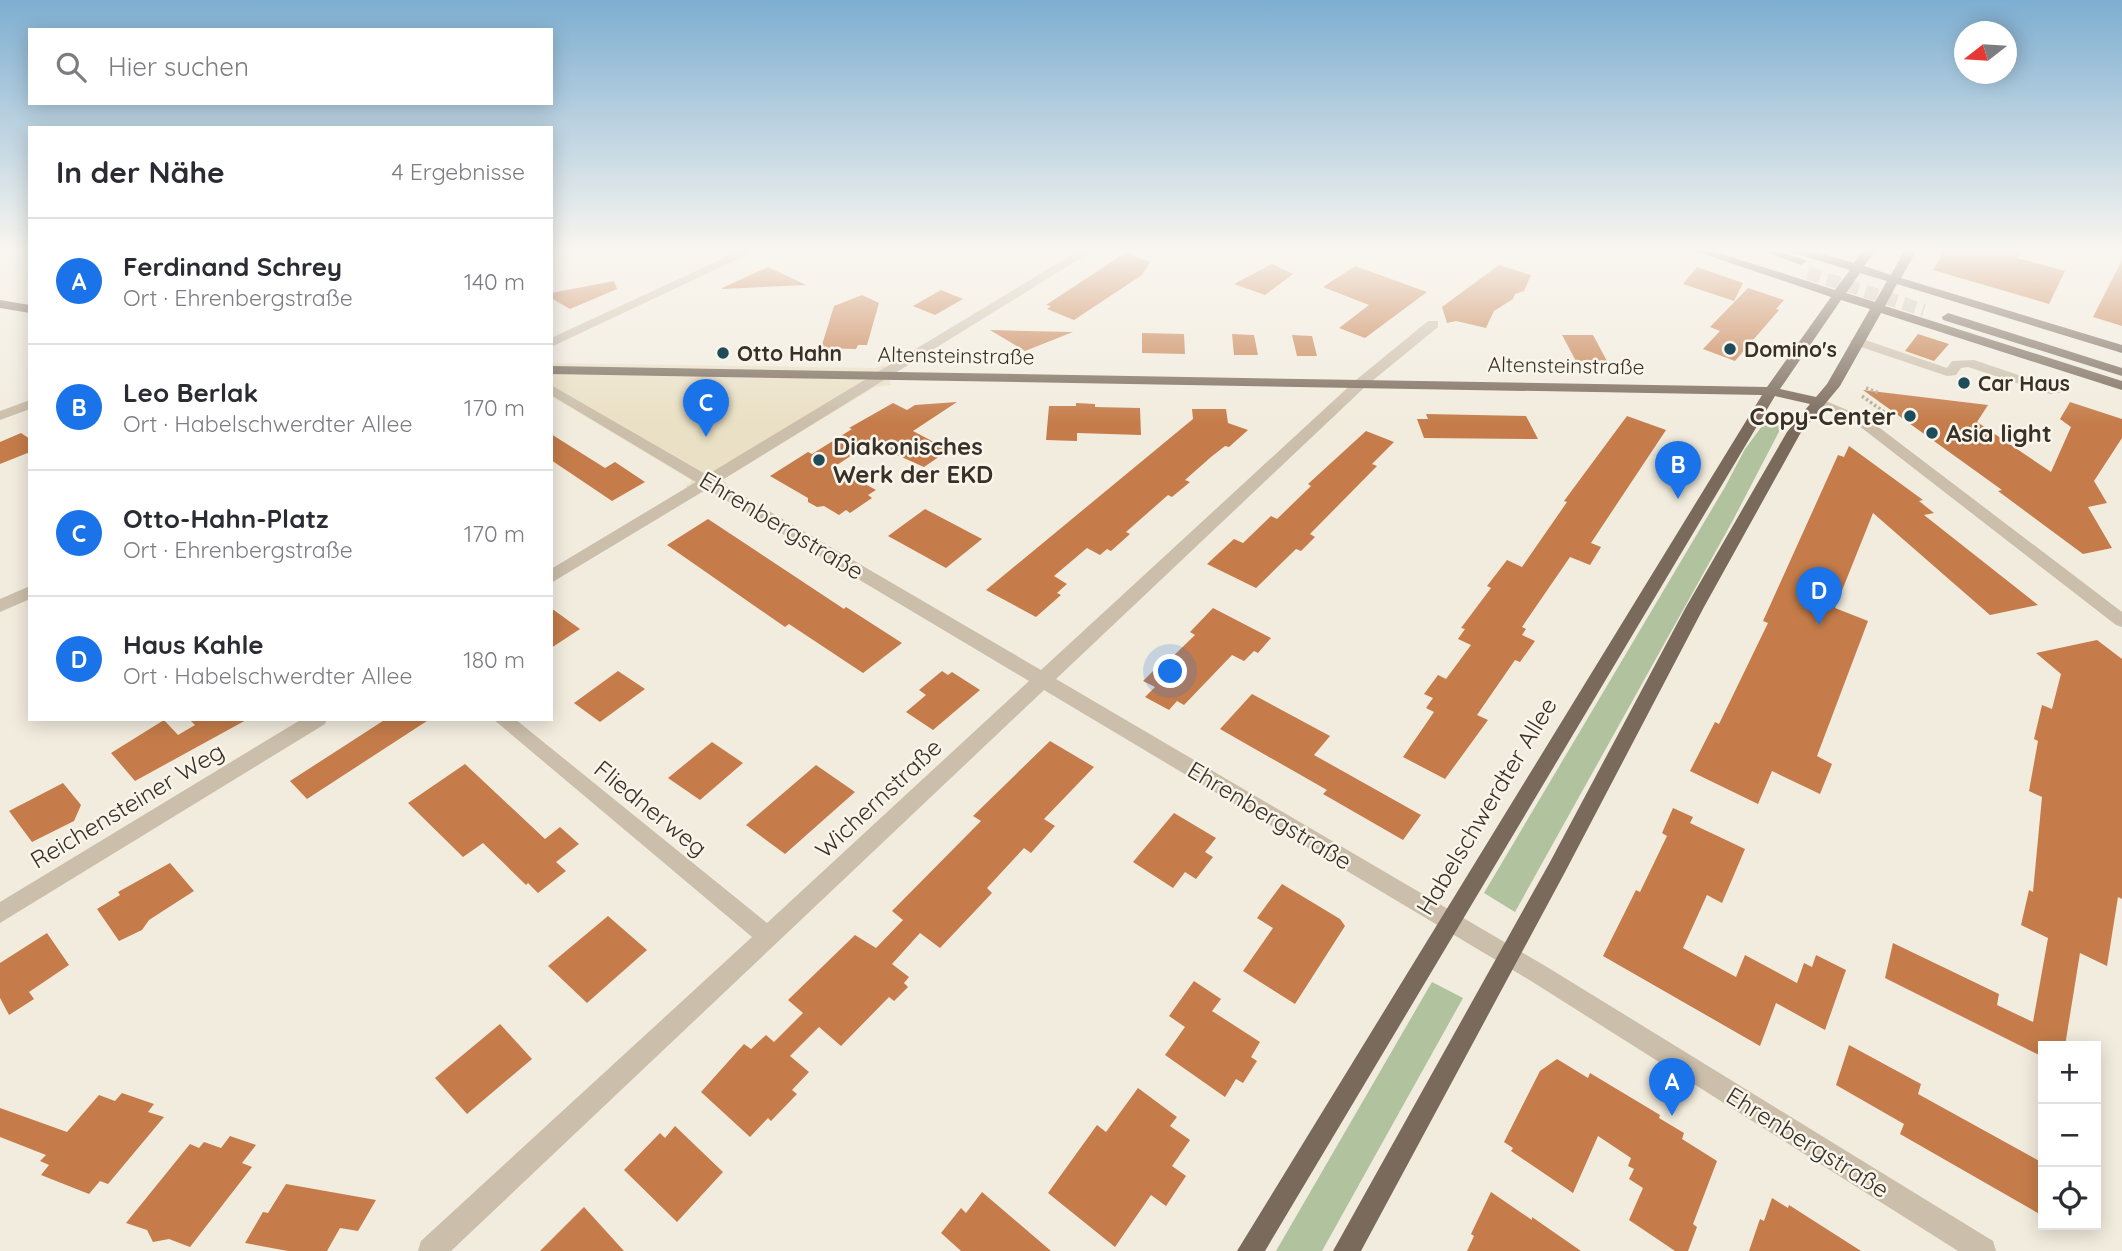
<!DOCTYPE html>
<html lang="de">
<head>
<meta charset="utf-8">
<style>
  body { margin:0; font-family:Quicksand,sans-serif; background:#f7f7f7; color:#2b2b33 }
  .controls { position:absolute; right:21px; bottom:21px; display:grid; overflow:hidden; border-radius:0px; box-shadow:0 4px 18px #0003 }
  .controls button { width:63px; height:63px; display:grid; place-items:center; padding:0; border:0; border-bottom:2px solid #e1e1e2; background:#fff; color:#2b2b33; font:35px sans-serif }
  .compass { position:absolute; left:1954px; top:21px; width:63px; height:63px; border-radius:50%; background:#fff; box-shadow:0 4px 18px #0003; rotate:253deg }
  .you { position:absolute; left:1171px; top:672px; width:24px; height:24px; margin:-18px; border:5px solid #fff; border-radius:50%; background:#1a73e8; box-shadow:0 0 0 10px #1a73e833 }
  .badge { display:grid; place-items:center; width:46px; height:46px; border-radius:50%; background:#1a73e8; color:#fff; font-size:23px; font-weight:700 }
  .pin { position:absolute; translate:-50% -58px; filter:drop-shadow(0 2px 4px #0008) }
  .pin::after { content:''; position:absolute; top:37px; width:24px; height:21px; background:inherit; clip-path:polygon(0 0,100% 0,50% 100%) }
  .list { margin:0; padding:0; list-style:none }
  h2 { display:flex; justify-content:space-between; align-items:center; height:91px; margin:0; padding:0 28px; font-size:30px }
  h2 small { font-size:23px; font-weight:400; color:#7c7c81 }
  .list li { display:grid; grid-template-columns:46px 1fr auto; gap:21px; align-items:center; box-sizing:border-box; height:126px; padding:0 28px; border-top:2px solid #e1e1e2 }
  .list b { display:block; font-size:26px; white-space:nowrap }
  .list p { margin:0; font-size:23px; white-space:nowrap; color:#7c7c81 }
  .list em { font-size:23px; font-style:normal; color:#7c7c81 }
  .icon { flex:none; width:38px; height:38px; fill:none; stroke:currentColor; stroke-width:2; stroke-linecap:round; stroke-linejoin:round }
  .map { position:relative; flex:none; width:2122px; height:1251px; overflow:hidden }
  .search { position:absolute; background:#fff; box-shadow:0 4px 18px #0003; left:28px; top:28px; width:525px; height:77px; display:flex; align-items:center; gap:18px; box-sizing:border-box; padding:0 24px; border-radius:0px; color:#7c7c81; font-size:26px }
  .panel { position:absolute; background:#fff; box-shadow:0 4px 18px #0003; left:28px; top:126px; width:525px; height:595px; border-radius:0px }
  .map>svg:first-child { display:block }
  .green { fill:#b0c29e }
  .plaza { fill:#eae0c5 }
  .building { fill:#c57c4a }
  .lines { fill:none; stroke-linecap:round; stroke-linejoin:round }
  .major-tunnel { stroke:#cdc7ba; stroke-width:13; stroke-dasharray:13 7; stroke-linecap:butt }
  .path { stroke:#b7a994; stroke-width:3.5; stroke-dasharray:2.5 2.5; stroke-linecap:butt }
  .minor { fill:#cbbeaa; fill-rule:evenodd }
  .major { fill:#7a6a5b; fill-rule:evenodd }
  .poi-dot { fill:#1f4c5a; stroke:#faf5eb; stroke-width:2.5 }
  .labels { text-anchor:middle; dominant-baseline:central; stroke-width:5; stroke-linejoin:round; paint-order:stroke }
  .far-poi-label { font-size:21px; font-weight:bold; fill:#383129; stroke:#faf5eb; text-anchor:start }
  .far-street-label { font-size:21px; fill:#383129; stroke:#faf5eb }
  .poi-label { font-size:24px; font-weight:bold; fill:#383129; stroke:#faf5eb; text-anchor:start }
  .street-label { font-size:24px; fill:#383129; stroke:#faf5eb }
</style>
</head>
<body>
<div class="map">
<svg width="2122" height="1251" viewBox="0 0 2122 1251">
  <rect width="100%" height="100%" fill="#f2ecde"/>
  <g class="green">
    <polygon points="1765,422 1782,426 1732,522 1515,912 1484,893 1725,487 1745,449"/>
    <polygon points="1432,982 1463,998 1322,1251 1276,1251"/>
  </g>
  <polygon class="plaza" points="551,363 875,368 885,365 891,385 875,387 725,478 723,480 727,484 713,494 706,490 699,493 685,486 691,483 691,480 551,396"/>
  <g class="building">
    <polygon points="1946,248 2022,248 2017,258 2065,271 2049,304 1933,270"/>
    <polygon points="1125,253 1150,262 1142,275 1074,320 1047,309 1051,306 1046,305"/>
    <polygon points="2122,260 2122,326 2093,317"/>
    <polygon points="1272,264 1293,274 1265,295 1234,284"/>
    <polygon points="1499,265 1531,275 1524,291 1515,294 1513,299 1494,311 1486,328 1456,321 1447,323 1442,307"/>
    <polygon points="1355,266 1427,292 1365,338 1339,328 1369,305 1323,287"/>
    <polygon points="768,267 806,285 722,289 722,288"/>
    <polygon points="1697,267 1743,283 1734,301 1683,284"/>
    <polygon points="614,281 617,289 570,309 551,298 551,293"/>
    <polygon points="1748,288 1784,300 1776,309 1779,310 1735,361 1703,349 1720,331 1710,327"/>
    <polygon points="941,290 963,299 935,315 913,306"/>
    <polygon points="862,295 879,303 867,345 858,345 856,349 821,348 834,306"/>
    <polygon points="990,330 1073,332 1025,351"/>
    <polygon points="1142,333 1184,334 1185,354 1142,353"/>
    <polygon points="1232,334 1254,335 1258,355 1234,355"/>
    <polygon points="1918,334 1949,344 1934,361 1905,351"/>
    <polygon points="1292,335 1312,336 1317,356 1297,356"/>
    <polygon points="1562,335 1593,335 1607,361 1584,360 1577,363"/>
    <polygon points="1863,390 1988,405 1977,422 2051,472 2071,427 2060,419 2070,402 2122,419 2122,438 2094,481 2107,503 2088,507 2112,548 2083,554 1998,491 2002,490"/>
    <polygon points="957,402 913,431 949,450 924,467 870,443 834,467 876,490 868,495 872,498 850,513 846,510 839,515 824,506 817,507 808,502 808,498 770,476 808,452 812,454 852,429 849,428 893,403 907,410 915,405"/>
    <polygon points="1076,403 1095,404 1095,407 1140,408 1141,435 1077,433 1077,441 1046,440 1049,406 1076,406"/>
    <polygon points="1192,409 1226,409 1228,423 1248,430 1229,447 1225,446 1211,457 1185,480 1190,482 1172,497 1168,495 1126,532 1130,534 1111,551 1107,549 1100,555 1087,548 1054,576 1067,584 1057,593 1061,595 1036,617 986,590 1193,419"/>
    <polygon points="1426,414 1526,416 1538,439 1424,438 1417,419 1428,419"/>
    <polygon points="1627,416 1666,430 1591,543 1601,547 1590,565 1570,557 1522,627 1526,629 1522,635 1535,641 1520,662 1515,660 1477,715 1488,720 1445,779 1403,757 1434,712 1426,708 1433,698 1424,694 1438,675 1446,679 1471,645 1458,639 1465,629 1461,628 1491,588 1487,586 1507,560 1522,567 1567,502 1564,501"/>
    <polygon points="1366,431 1394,442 1372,464 1377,466 1310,534 1315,537 1301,551 1296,549 1256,588 1207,564 1234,539 1243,543 1271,516 1277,519 1311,486 1308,484"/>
    <polygon points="21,433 30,439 30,452 0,464 0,442"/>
    <polygon points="551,434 605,468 615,462 645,482 612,501 551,460"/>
    <polygon points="1849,446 1923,500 1919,501 1934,513 1924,515 2038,605 1990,615 1873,513 1835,608 1868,621 1817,756 1832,764 1820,794 1772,771 1758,804 1690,771 1715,722 1719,724 1768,623 1763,621 1838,455 1844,457"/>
    <polygon points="925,509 982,539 946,568 888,536"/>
    <polygon points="708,519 844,609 846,607 902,643 863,673 789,624 785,627 667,545"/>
    <polygon points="551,608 580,629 551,648"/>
    <polygon points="1213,608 1271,638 1258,653 1254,651 1244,661 1232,655 1184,705 1177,701 1169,710 1145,697 1155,687 1143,681 1160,664 1163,666 1195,635 1190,632"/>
    <polygon points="2097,640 2122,659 2122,899 2118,897 2107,966 2080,953 2065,1046 2043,1046 2043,1057 1885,978 1893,943 1999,994 1997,1005 2033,1022 2048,938 2021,925 2029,890 2033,892 2042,797 2029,791 2038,741 2034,739 2042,705 2052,709 2061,674 2036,653"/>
    <polygon points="618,671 645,689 600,722 574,703"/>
    <polygon points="942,671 948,675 952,672 980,690 933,730 906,712 926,695 919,690"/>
    <polygon points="1252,694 1330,736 1314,755 1421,815 1403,840 1323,794 1327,790 1220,729"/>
    <polygon points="189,719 248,719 135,781 111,753 164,720 178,735 195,725"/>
    <polygon points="386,719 430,719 307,799 290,781"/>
    <polygon points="1050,741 1094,767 1044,819 1055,826 1031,853 1024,848 987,888 992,893 940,948 920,933 892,964 909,977 904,983 908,987 894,1001 889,997 841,1046 819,1027 790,1056 809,1072 792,1090 797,1094 771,1121 768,1118 750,1137 701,1092 744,1044 751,1049 766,1035 774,1042 803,1013 788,1000 855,935 876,948 903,920 892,911 981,821 973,816"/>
    <polygon points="712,742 743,763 700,800 668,778"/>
    <polygon points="465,764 545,839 560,827 579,844 556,862 566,871 538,893 528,883 526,885 483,843 463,857 408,803"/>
    <polygon points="816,765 855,792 785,854 746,825"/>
    <polygon points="63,783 81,805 74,821 32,842 9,811"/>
    <polygon points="1673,808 1693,817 1690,823 1745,849 1722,903 1707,895 1683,948 1736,977 1745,955 1797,983 1804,963 1812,967 1816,955 1846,970 1825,1030 1776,1003 1760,1046 1603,956 1636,890 1640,892 1667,836 1662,833"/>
    <polygon points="1174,813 1216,838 1205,852 1213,857 1196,879 1185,872 1173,888 1133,862"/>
    <polygon points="170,863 194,891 149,920 142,930 119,941 97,909 120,895 118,892"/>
    <polygon points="1282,884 1340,919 1345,926 1295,1004 1243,971 1273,928 1257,918"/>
    <polygon points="608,916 647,950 587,1003 548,966"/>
    <polygon points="47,933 69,965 29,992 34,999 9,1015 0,998 0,963"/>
    <polygon points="1194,981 1221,999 1212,1011 1260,1042 1251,1057 1257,1061 1243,1083 1236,1079 1225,1097 1165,1055 1185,1027 1169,1016"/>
    <polygon points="500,1024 532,1059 467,1114 435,1078"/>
    <polygon points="1849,1045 1921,1084 1918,1094 2043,1163 2043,1216 1900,1134 1904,1124 1836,1085"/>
    <polygon points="1557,1059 1588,1078 1590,1073 1660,1115 1659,1118 1684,1133 1682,1139 1717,1161 1693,1224 1697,1227 1688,1251 1675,1251 1629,1220 1643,1188 1629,1179 1634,1169 1628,1166 1631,1158 1598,1136 1573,1193 1511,1151 1513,1148 1504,1142 1540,1071"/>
    <polygon points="1138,1088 1177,1117 1170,1126 1190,1140 1172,1166 1186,1176 1166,1206 1151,1195 1115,1247 1048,1193 1097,1125 1106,1132"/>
    <polygon points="122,1093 154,1104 148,1112 164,1117 108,1184 100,1181 89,1194 41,1175 49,1165 40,1161 46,1155 0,1137 0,1108 67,1132 99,1095 115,1101"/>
    <polygon points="675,1126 723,1172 677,1222 624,1170 660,1133 665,1138"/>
    <polygon points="230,1136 256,1145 242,1163 252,1167 190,1247 169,1239 153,1242 147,1230 126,1223 190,1144 199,1148 204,1142 221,1148"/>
    <polygon points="286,1184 376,1200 358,1231 340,1228 327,1251 288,1251 245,1243 263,1212 268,1213"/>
    <polygon points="982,1192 1051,1251 961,1251 941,1233 961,1208 966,1213"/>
    <polygon points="1491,1192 1532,1220 1532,1217 1581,1251 1467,1251 1474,1236 1471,1234"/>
    <polygon points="1772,1198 1788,1208 1789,1205 1861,1251 1749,1251 1760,1219 1764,1221"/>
    <polygon points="584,1207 624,1251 540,1251"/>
  </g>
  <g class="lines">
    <polyline class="major-tunnel" points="1808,273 1924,310"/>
    <g class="path">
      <polyline points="1661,248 1677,253"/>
      <polyline points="1866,388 1879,393"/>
      <polyline points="1862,396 1891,417"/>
    </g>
    <g class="minor">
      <polygon points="746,248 761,248 551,347 551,338"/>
      <polygon points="1083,248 1097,248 719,482 1041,670 1356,380 1428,321 1438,321 1438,327 1366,386 1056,679 1547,967 1993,1241 1996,1251 1958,1251 1531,981 1044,690 451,1251 418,1251 421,1241 752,937 493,719 515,719 767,923 1029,681 707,489 551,583 551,569 696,482 551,395 551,385 707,475"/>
      <polygon points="1857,337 1947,368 1952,361 1974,360 2051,386 2064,384 2071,388 2069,391 2050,394 1968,367 1961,368 1956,375 1947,376 1852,344 1850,341"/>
      <polygon points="1819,398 1868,419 2122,612 2122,627 2116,625 1858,425 1814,405 1812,402"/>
      <polygon points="30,400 30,409 0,420 0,411"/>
      <polygon points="30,586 30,599 0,612 0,599"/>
      <polygon points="302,719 327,719 325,724 0,923 0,902"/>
    </g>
    <g class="major">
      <path d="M1686 248H1703L1835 290 1850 270 1787 251 1785 248H1802L1854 263 1865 248H1877L1864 266 1891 275 1906 248H1918L1901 278 2122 345V353L1897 284 1885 306 2122 381V390L1881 313 1840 386 1800 434 1704 607 1564 874 1361 1251H1333L1550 862 1686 607 1787 432 1810 404 1775 396 1265 1251H1237L1762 395 551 374V366L1767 387 1831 297ZM1860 273 1887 281 1875 302 1846 293ZM1841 300 1870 309 1827 384 1816 397 1780 389Z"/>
      <polygon points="1753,248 1770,248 1807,261 1801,265"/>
      <polygon points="0,300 30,305 30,313 0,308"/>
      <polygon points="1948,313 2122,368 2122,376 1943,320 1942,317"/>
    </g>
  </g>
  <linearGradient id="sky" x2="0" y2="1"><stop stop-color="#7daed1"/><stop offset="0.59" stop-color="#f9f6f0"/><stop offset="1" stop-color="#f9f6f0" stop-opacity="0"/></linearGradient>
  <rect width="2122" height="423" fill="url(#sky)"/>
  <g class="poi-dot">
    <circle cx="1730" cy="349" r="7"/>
    <circle cx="723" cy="353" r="7"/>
    <circle cx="1964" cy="383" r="7"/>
    <circle cx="1910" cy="416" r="7"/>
    <circle cx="1932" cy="433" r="7"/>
    <circle cx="819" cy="460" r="7"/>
  </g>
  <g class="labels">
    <g class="far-poi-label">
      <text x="1744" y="349">Domino's</text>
      <text x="737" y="353">Otto Hahn</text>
      <text x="1978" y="383">Car Haus</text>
    </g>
    <g class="far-street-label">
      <text transform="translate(956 355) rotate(1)">Altensteinstraße</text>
      <text transform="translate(1566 365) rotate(1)">Altensteinstraße</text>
    </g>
    <g class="poi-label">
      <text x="1896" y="416" text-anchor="end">Copy-Center</text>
      <text x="1946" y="433">Asia light</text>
      <text x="833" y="446">Diakonisches<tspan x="833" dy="28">Werk der EKD</tspan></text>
    </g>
    <g class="street-label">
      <text transform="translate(782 525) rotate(31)">Ehrenbergstraße</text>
      <text transform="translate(878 798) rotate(-43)">Wichernstraße</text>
      <text transform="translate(127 805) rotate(-31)">Reichensteiner Weg</text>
      <text transform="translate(1486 806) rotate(-59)">Habelschwerdter Allee</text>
      <text transform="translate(651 808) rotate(39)">Fliednerweg</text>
      <text transform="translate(1270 815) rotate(31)">Ehrenbergstraße</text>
      <text transform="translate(1808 1142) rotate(32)">Ehrenbergstraße</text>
    </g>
  </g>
</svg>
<div class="controls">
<button>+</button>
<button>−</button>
<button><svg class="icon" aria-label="locate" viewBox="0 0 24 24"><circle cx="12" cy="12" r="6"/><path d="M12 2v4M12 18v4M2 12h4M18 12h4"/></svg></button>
</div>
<svg class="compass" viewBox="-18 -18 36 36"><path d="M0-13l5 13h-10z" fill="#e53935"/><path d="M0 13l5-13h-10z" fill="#7c7c81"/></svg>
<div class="you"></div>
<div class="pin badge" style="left:1672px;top:1116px">A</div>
<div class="pin badge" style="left:1678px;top:499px">B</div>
<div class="pin badge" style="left:706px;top:437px">C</div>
<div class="pin badge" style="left:1819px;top:625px">D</div>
<div class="search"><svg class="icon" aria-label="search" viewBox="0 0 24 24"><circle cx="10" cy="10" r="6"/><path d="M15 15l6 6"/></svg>Hier suchen</div>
<section class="panel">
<h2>In der Nähe<small>4 Ergebnisse</small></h2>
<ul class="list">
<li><span class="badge">A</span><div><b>Ferdinand Schrey</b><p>Ort · Ehrenbergstraße</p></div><em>140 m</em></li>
<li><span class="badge">B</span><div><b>Leo Berlak</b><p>Ort · Habelschwerdter Allee</p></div><em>170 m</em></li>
<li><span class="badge">C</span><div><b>Otto-Hahn-Platz</b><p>Ort · Ehrenbergstraße</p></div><em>170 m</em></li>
<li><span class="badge">D</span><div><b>Haus Kahle</b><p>Ort · Habelschwerdter Allee</p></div><em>180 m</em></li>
</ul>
</section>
</div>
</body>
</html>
